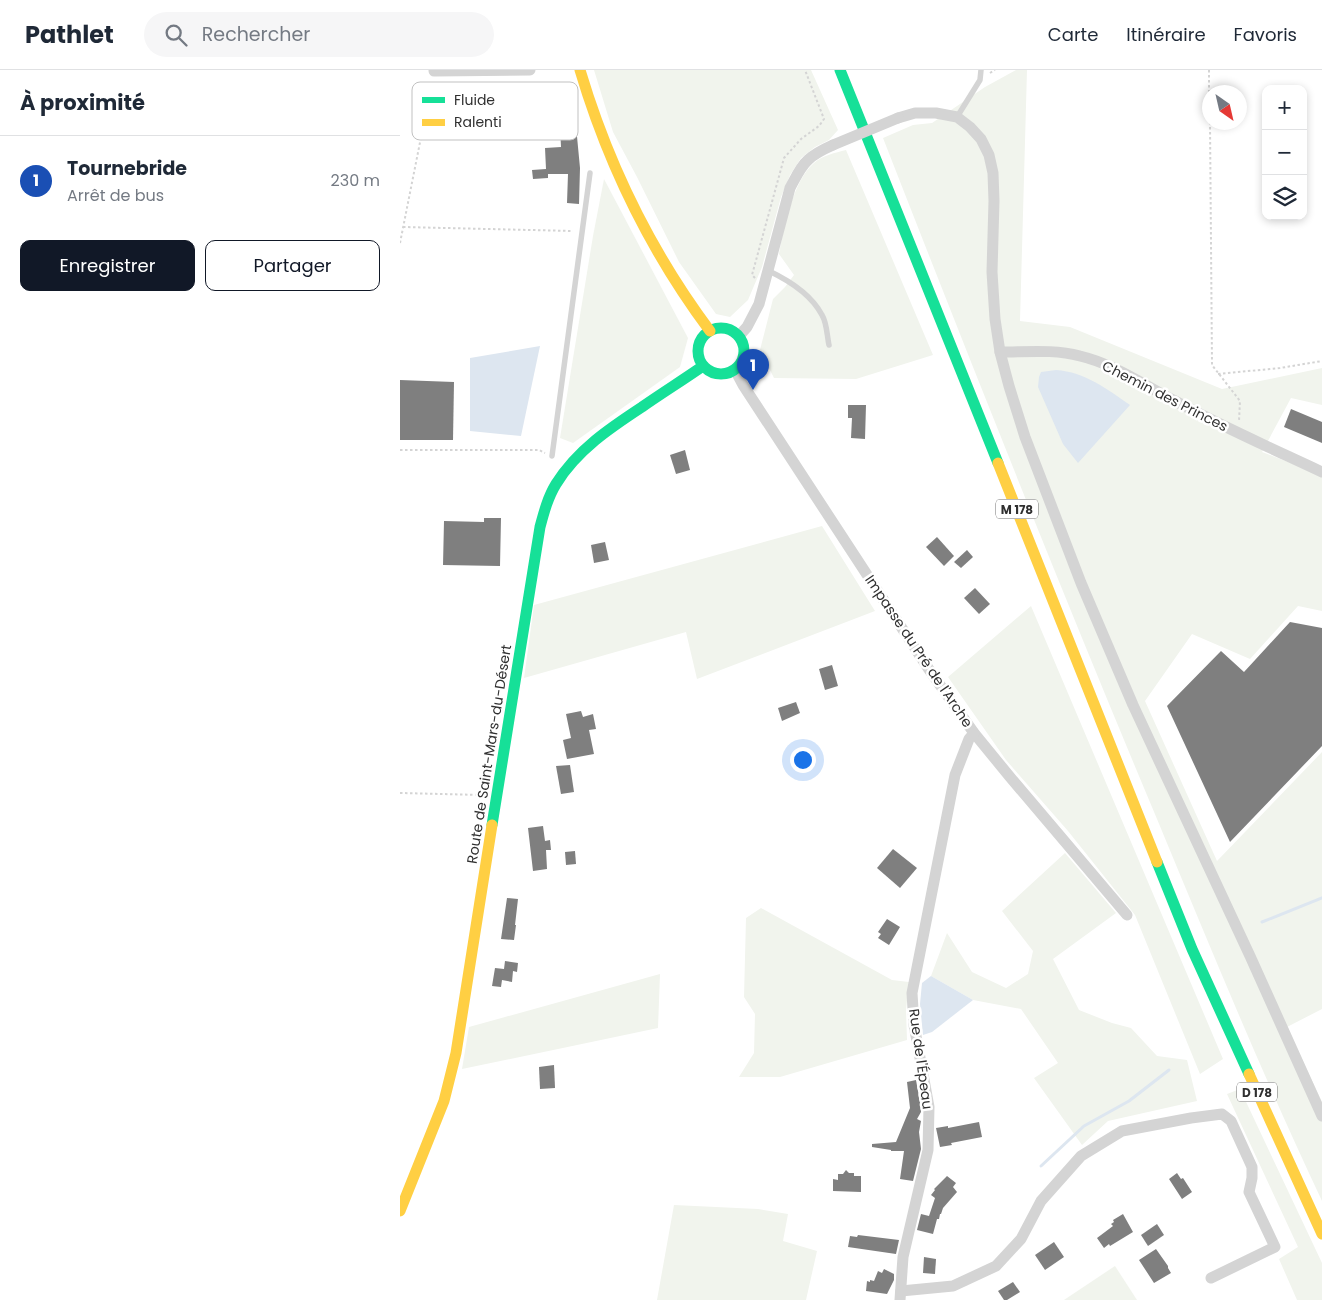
<!DOCTYPE html>
<html lang="fr">
<head>
<meta charset="utf-8">
<style>
  body { margin:0; font-family:Poppins,sans-serif; background:#f6f6f7; color:#1f2937 }
  .controls { position:absolute; right:15px; top:15px; display:grid; overflow:hidden; border-radius:10px; box-shadow:0 2px 8px #0003 }
  .controls button { width:45px; height:45px; display:grid; place-items:center; padding:0; border:0; border-bottom:1px solid #e0e1e3; background:#fff; color:#1f2937; font:25px sans-serif }
  .compass { position:absolute; left:802px; top:15px; width:45px; height:45px; border-radius:50%; background:#fff; box-shadow:0 2px 8px #0003; rotate:146deg }
  .you { position:absolute; left:402px; top:689px; width:18px; height:18px; margin:-12px; border:4px solid #fff; border-radius:50%; background:#1a73e8; box-shadow:0 0 0 8px #1a73e833 }
  .badge { display:grid; place-items:center; width:32px; height:32px; border-radius:50%; background:#111827; color:#fff; font-size:16px; font-weight:700 }
  .pin { position:absolute; translate:-50% -41px; filter:drop-shadow(0 1px 2px #0008) }
  .pin::after { content:''; position:absolute; top:26px; width:18px; height:15px; background:inherit; clip-path:polygon(0 0,100% 0,50% 100%) }
  .list { margin:0; padding:0; list-style:none }
  h2 { display:flex; justify-content:space-between; align-items:center; height:65px; margin:0; padding:0 20px; font-size:21px }
  h2 small { font-size:16px; font-weight:400; color:#747a83 }
  .list li { display:grid; grid-template-columns:32px 1fr auto; gap:15px; align-items:center; box-sizing:border-box; height:90px; padding:0 20px; border-top:1px solid #e0e1e3 }
  .list b { display:block; font-size:19px; white-space:nowrap }
  .list p { margin:0; font-size:16px; white-space:nowrap; color:#747a83 }
  .list em { font-size:16px; font-style:normal; color:#747a83 }
  .actions { display:flex; gap:10px; padding:15px 20px }
  .actions a { flex:1; padding:11px 0; border:1px solid #111827; border-radius:10px; text-align:center; font-size:18px; color:#111827 }
  .actions .main { background:#111827; color:#fff }
  .icon { flex:none; width:28px; height:28px; fill:none; stroke:currentColor; stroke-width:2; stroke-linecap:round; stroke-linejoin:round }
  .map { position:relative; flex:none; width:922px; height:1230px; overflow:hidden }
  header { display:flex; align-items:center; gap:30px; box-sizing:border-box; height:70px; padding:0 25px; background:#fff; border-bottom:1px solid #e0e1e3 }
  header strong { font-size:24px }
  nav { display:flex; gap:28px; margin-inline-start:auto; font-size:18px }
  .search { width:350px; height:45px; background:#f6f6f7; display:flex; align-items:center; gap:12px; box-sizing:border-box; padding:0 18px; border-radius:28px; color:#747a83; font-size:19px }
  main { display:flex }
  aside { flex:1; background:#fff }
  .map>svg:first-child { display:block }
  .green { fill:#f1f4ed }
  .water { fill:#dde6f0 }
  .lines { fill:none; stroke-linecap:round; stroke-linejoin:round }
  .stream { stroke:#dde6f0; stroke-width:3 }
  .building { fill:#7f7f7f }
  .path { stroke:#d4d4d4; stroke-width:2; stroke-dasharray:2.5 2.5; stroke-linecap:butt }
  .lane { stroke:#d4d4d4; stroke-width:5.5 }
  .street { stroke:#d4d4d4; stroke-width:11 }
  .fast { stroke:#16e098; stroke-width:11 }
  .slow { stroke:#ffcf43; stroke-width:11 }
  .street-bridge { stroke:#d4d4d4; stroke-width:11 }
  .labels { text-anchor:middle; dominant-baseline:central; stroke-width:5; stroke-linejoin:round; paint-order:stroke }
  .shield { fill:#fff; stroke:#6e6e6e; stroke-width:1 }
  .shield-label { font-size:12px; font-weight:bold; fill:#303030 }
  .street-label { font-size:14px; fill:#303030; stroke:#fff }
  .key { fill:#fff; stroke:#c1c1c1; stroke-width:1 }
  .key-label { font-size:14px; fill:#303030 }
</style>
</head>
<body>
<header>
<strong>Pathlet</strong>
<div class="search"><svg class="icon" aria-label="search" viewBox="0 0 24 24"><circle cx="10" cy="10" r="6"/><path d="M15 15l6 6"/></svg>Rechercher</div>
<nav><a>Carte</a><a>Itinéraire</a><a>Favoris</a></nav>
</header>
<main>
<aside>
<h2>À proximité<small></small></h2>
<ul class="list">
<li><span class="badge" style="background:#1a4fb4">1</span><div><b>Tournebride</b><p>Arrêt de bus</p></div><em>230 m</em></li>
</ul>
<div class="actions"><a class="main">Enregistrer</a><a>Partager</a></div>
</aside>
<div class="map">
<svg width="922" height="1230" viewBox="0 0 922 1230">
  <rect width="100%" height="100%" fill="#fff"/>
  <g class="green">
    <polygon points="194,0 411,0 438,60 429,70 415,77 401,88 390,105 381,127 362,197 348,230 330,247 316,244 279,192 237,107 213,62"/>
    <path d="M616 0H627L620 251 670 257 822 319 922 298V335L891 328 862 382 922 405V541L898 536 850 589 792 564 745 631 817 791 922 682V939L887 957 922 1032V1131C863 1006 810 877 757 749 662 523 572 296 483 68L513 55 532 53 585 17Z"/>
    <path d="M446 80 533 285 456 309 374 308 360 280 373 229 385 217 394 205 379 184C384 157 393 111 414 93 423 85 435 83 446 80Z"/>
    <polygon points="204,109 288,268 280,297 173,373 160,368 193,166"/>
    <polygon points="422,456 475,541 297,609 286,562 124,608 134,535"/>
    <polygon points="631,536 823,989 800,1004 735,845 668,761 606,690 548,607"/>
    <polygon points="665,783 716,843 653,889 679,940 712,953 731,958 757,986 787,990 797,1031 708,1051 682,1075 634,1008 658,993 621,939 573,930 531,906 547,863 572,902 606,918 628,904 633,881 602,841"/>
    <polygon points="361,838 492,910 509,912 506,940 507,970 380,1007 339,1007 354,983 355,944 344,927 346,848"/>
    <polygon points="260,904 258,958 62,999 69,957"/>
    <polygon points="840,1019 922,1193 922,1230 897,1230 879,1189 898,1177 827,1024"/>
    <polygon points="274,1135 358,1139 388,1144 383,1171 417,1181 406,1230 257,1230"/>
    <polygon points="715,1196 737,1230 664,1230"/>
  </g>
  <g class="water">
    <polygon points="140,276 121,366 70,361 70,288"/>
    <path d="M656 300C685 302 707 319 730 335L678 393 663 374 638 317 639 307 641 302Z"/>
    <polygon points="531,906 573,930 532,962 523,965 520,934 522,913"/>
  </g>
  <g class="lines">
    <g class="stream">
      <polyline points="862,852 922,828"/>
      <polyline points="641,1096 684,1056 729,1031 769,1000"/>
    </g>
  </g>
  <g class="building">
    <polygon points="176,56 180,98 179,134 167,133 168,104 148,104 148,108 133,109 132,100 146,99 145,78 161,77 160,57"/>
    <polygon points="0,310 54,312 53,370 0,370"/>
    <polygon points="448,335 466,335 465,369 451,368 452,348 448,348"/>
    <polygon points="891,339 922,352 922,373 884,357"/>
    <polygon points="285,380 290,400 276,404 270,385"/>
    <polygon points="84,448 101,448 100,496 43,495 44,451 84,452"/>
    <polygon points="537,467 554,486 544,496 526,477"/>
    <polygon points="205,472 209,490 194,493 191,475"/>
    <polygon points="567,480 573,487 561,498 554,492"/>
    <polygon points="575,518 590,534 579,544 564,528"/>
    <polygon points="890,552 922,558 922,676 830,772 767,636 821,581 844,602"/>
    <polygon points="432,595 438,616 425,620 419,599"/>
    <polygon points="396,632 400,643 382,651 378,638"/>
    <polygon points="181,641 183,647 193,644 196,659 189,660 194,684 167,689 163,670 171,668 166,644"/>
    <polygon points="170,695 174,722 161,724 156,696"/>
    <polygon points="143,756 145,771 150,770 151,780 146,780 147,799 133,801 128,758"/>
    <polygon points="493,779 517,798 500,818 477,798"/>
    <polygon points="175,781 176,794 166,795 165,782"/>
    <polygon points="107,828 118,829 115,855 116,855 114,870 101,869"/>
    <polygon points="487,849 500,857 489,875 478,868 481,864 478,862"/>
    <polygon points="105,891 118,893 117,902 113,901 112,912 102,910 101,917 92,916 95,898 104,899"/>
    <polygon points="154,995 155,1018 140,1019 139,997"/>
    <polygon points="516,1010 521,1038 521,1042 517,1049 521,1051 519,1062 521,1079 513,1111 500,1109 504,1081 491,1081 491,1080 472,1077 472,1074 496,1072 510,1038 507,1012"/>
    <polygon points="579,1052 582,1067 551,1073 552,1075 540,1077 536,1058 548,1056 548,1058"/>
    <polygon points="446,1100 449,1103 454,1103 454,1106 461,1106 461,1122 433,1121 433,1109 438,1110 438,1104 443,1104"/>
    <polygon points="777,1103 781,1109 783,1108 792,1122 782,1129 769,1109"/>
    <polygon points="547,1106 556,1113 553,1117 557,1122 543,1138 541,1144 540,1144 539,1149 537,1149 533,1164 517,1160 521,1144 529,1146 535,1128 531,1125 535,1120 534,1119"/>
    <polygon points="723,1144 733,1162 710,1176 709,1174 704,1178 697,1168 713,1156 711,1154 714,1152 713,1150"/>
    <polygon points="757,1154 764,1165 748,1176 741,1165"/>
    <polygon points="458,1165 499,1170 496,1184 448,1177 450,1166 457,1167"/>
    <polygon points="654,1172 664,1187 645,1200 635,1185"/>
    <polygon points="756,1179 768,1196 768,1198 771,1203 754,1213 739,1190"/>
    <polygon points="524,1187 536,1189 535,1204 523,1203"/>
    <polygon points="484,1199 494,1204 494,1210 487,1224 466,1221 467,1211 470,1212 470,1210 474,1211 478,1201 482,1203"/>
    <polygon points="613,1212 620,1222 607,1230 604,1230 598,1221"/>
  </g>
  <g class="lines">
    <g class="path">
      <polyline points="809,0 809,34"/>
      <polyline points="590,3 595,0"/>
      <polyline points="810,52 812,295 840,331 839,351"/>
      <polyline points="3,157 173,161"/>
      <polyline points="0,173 32,12"/>
      <polyline points="355,208 352,205 384,88 401,69 419,56 424,49 405,0"/>
      <polyline points="818,304 880,298 922,291"/>
      <polyline points="0,380 139,380 145,383"/>
      <polyline points="0,723 83,725"/>
    </g>
    <g class="lane">
      <polyline points="557,47 580,10 581,0"/>
      <path d="M369 201C390 211 411 224 422 245 427 253 427 266 429 275"/>
      <polyline points="152,386 190,103"/>
    </g>
    <g class="street">
      <polyline points="34,1 130,0"/>
      <polyline points="498,48 515,43 536,43 557,47 570,57 581,69 589,85 593,103 594,131 592,202 595,249 600,282 609,316 625,367 681,513 733,635 850,886 922,1046"/>
      <path d="M339 266 347 257 359 234 390 118C395 109 400 97 408 90 415 83 424 79 433 75"/>
      <path d="M600 282C627 282 654 279 680 286 714 294 744 315 775 331 823 357 873 379 922 402"/>
      <polyline points="335,300 343,315 528,598 574,663 610,707 727,845"/>
      <polyline points="501,1221 553,1216 596,1196 621,1169 641,1131 681,1086 722,1061 791,1048 822,1044 831,1051 852,1097 852,1108 849,1122 875,1177 811,1208"/>
      <polyline points="500,1230 503,1187 528,1080 529,1037 514,955 512,923 555,705 569,669 574,663"/>
    </g>
    <g class="fast">
      <polyline points="440,0 598,393"/>
      <circle cx="321" cy="281" r="23"/>
      <path d="M92 755 140 457C144 442 148 427 156 414 177 380 210 358 242 337 262 323 283 310 303 296"/>
      <polyline points="757,792 792,879 849,1004"/>
    </g>
    <g class="slow">
      <path d="M180 0C208 94 251 182 310 261"/>
      <polyline points="598,393 757,792"/>
      <polyline points="849,1004 922,1164"/>
      <polyline points="0,1141 44,1031 56,983 92,755"/>
    </g>
    <polyline class="street-bridge" points="433,75 498,48"/>
  </g>
  <g class="labels">
    <g class="shield">
      <rect x="596" y="429.5" width="42" height="19" rx="4"/>
      <rect x="837" y="1012.5" width="40" height="19" rx="4"/>
    </g>
    <g class="shield-label">
      <text x="617" y="439">M 178</text>
      <text x="857" y="1022">D 178</text>
    </g>
    <g class="street-label">
      <text transform="translate(765 326) rotate(27)">Chemin des Princes</text>
      <text transform="translate(519 581) rotate(56)">Impasse du Pré de l'Arche</text>
      <text transform="translate(89 684) rotate(-81)">Route de Saint-Mars-du-Désert</text>
      <text transform="translate(521 989) rotate(82)">Rue de l'Épeau</text>
    </g>
  </g>
  <rect x="12" y="12" width="166" height="58" rx="8" class="key"/>
  <rect x="22" y="27" width="23" height="6" fill="#16e098"/>
  <rect x="22" y="49" width="23" height="7" fill="#ffcf43"/>
  <g class="key-label">
    <text x="54" y="35">Fluide</text>
    <text x="54" y="57">Ralenti</text>
  </g>
</svg>
<div class="controls">
<button>+</button>
<button>−</button>
<button><svg class="icon" aria-label="layers" viewBox="0 0 24 24"><path d="M12 4l9 5-9 5-9-5zM3 14l9 5 9-5"/></svg></button>
</div>
<svg class="compass" viewBox="-18 -18 36 36"><path d="M0-13l5 13h-10z" fill="#e53935"/><path d="M0 13l5-13h-10z" fill="#747a83"/></svg>
<div class="you"></div>
<div class="pin badge" style="left:353px;top:320px;background:#1a4fb4">1</div>
</div>
</main>
</body>
</html>
